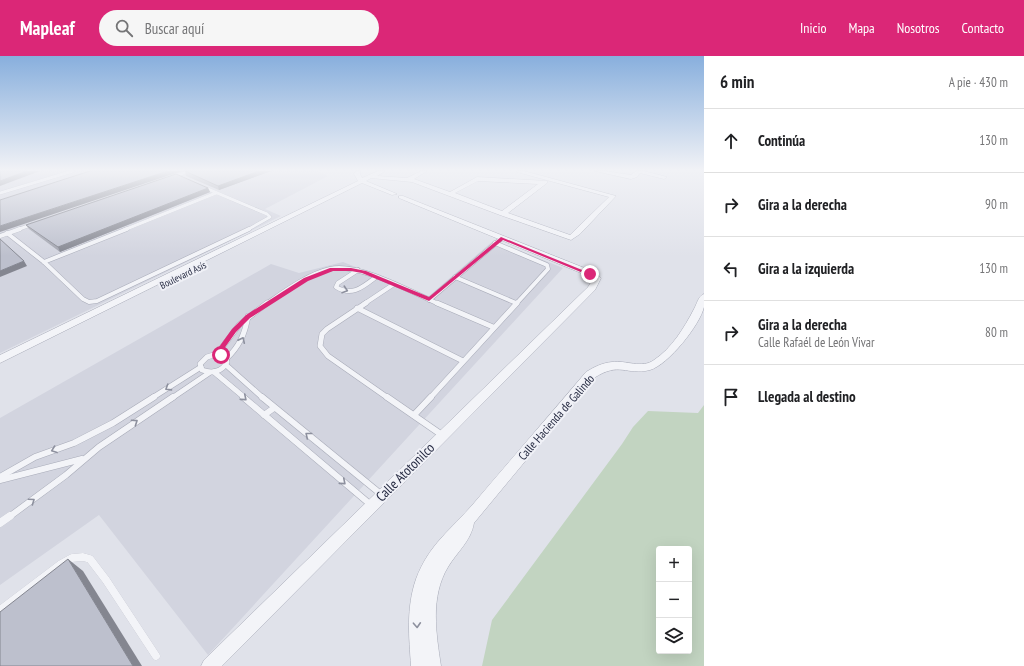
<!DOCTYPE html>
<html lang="es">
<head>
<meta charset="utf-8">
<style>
  body { margin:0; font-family:"PT Sans Narrow",sans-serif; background:#f6f6f6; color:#202124 }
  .controls { position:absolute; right:12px; bottom:12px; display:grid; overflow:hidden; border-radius:4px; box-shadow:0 4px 16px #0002 }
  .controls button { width:36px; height:36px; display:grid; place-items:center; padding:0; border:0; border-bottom:1px solid #e0e0e0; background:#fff; color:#202124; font:20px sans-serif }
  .stop { position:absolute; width:12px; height:12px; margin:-9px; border:3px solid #db2777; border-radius:50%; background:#fff }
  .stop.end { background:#db2777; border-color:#fff; box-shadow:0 1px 4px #0008 }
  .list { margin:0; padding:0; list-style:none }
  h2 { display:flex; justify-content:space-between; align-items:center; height:52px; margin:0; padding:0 16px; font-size:17px }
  h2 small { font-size:13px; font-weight:400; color:#757577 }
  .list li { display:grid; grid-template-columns:26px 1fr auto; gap:12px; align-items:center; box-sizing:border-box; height:64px; padding:0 16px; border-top:1px solid #e0e0e0 }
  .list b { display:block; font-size:15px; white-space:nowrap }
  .list p { margin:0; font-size:13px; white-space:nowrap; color:#757577 }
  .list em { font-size:13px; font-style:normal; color:#757577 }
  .icon { flex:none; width:22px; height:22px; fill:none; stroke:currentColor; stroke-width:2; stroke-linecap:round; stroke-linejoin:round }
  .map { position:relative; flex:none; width:704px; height:610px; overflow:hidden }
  header { display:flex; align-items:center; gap:24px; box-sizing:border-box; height:56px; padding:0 20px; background:#db2777; color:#fff }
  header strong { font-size:19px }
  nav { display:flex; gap:22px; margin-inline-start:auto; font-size:14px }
  .search { width:280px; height:36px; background:#f6f6f6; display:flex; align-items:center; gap:10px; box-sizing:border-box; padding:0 14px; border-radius:22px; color:#757577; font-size:15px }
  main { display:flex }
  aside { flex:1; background:#fff }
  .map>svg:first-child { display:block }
  .built { fill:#d2d4df }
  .green { fill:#c2d4c1; fill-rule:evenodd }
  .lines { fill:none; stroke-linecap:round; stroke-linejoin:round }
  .service-far4-casing { stroke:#a8abb8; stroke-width:3.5 }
  .service-far3-casing { stroke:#a8abb8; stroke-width:5 }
  .service-far2-casing { stroke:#a8abb8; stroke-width:6 }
  .service-far1-casing { stroke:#a8abb8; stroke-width:7 }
  .service-casing { stroke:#a8abb8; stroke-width:8 }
  .minor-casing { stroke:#a8abb8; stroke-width:1 }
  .service-far4 { stroke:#f3f4f8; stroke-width:3 }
  .service-far3 { stroke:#f3f4f8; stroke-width:4 }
  .service-far2 { stroke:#f3f4f8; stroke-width:5 }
  .service-far1 { stroke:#f3f4f8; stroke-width:6 }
  .service { stroke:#f3f4f8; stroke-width:8 }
  .minor { fill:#f3f4f8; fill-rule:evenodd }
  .wall { fill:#a3a5b0 }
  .shaded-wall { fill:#848690 }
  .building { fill:#bdc0cd; stroke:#848690 }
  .oneway { stroke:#8d909e }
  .route { fill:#db2777 }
  .labels { text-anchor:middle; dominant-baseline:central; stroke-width:4; stroke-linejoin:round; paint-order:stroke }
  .far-street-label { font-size:10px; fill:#272c43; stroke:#f0f1f7 }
  .street-label { font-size:12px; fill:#272c43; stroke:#f0f1f7 }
  .near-street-label { font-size:14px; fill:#272c43; stroke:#f0f1f7 }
</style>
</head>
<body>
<header>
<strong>Mapleaf</strong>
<div class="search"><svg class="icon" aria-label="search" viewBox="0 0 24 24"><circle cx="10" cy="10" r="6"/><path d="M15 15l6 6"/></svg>Buscar aquí</div>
<nav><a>Inicio</a><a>Mapa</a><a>Nosotros</a><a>Contacto</a></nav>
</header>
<main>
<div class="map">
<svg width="704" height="610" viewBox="0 0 704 610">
  <rect width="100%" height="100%" fill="#e0e2ea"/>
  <g class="built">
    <polygon points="0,115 318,115 328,120 265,153 281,160 0,297"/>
    <polygon points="494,184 563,212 208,599 99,459 0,529 0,362 271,208 299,217 343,206 429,240"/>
  </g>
  <path class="green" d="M704 349V610H482L492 564 622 388 633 371 648 355 698 357ZM659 493H689V595H659Z"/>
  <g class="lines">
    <defs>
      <g id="service-far4">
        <polyline points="171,121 190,115"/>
        <polyline points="203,131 267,158 270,161 247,174"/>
        <polyline points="0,137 73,115"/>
        <polyline points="17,174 33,168"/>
        <polyline points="124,174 216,137"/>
      </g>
      <g id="service-far3">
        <polyline points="7,177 44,206 83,243 89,246 97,245 249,173"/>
        <polyline points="0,180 20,173"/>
        <polyline points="495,187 547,209 548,213 516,248"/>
        <polyline points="44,206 127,173"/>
        <path d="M358 214 338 227 336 231C352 241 363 231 376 221"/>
        <polyline points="455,221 516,247"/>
        <polyline points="429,244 502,182"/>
        <path d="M266 248C285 235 308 218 330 213 358 206 413 237 439 248"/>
        <polyline points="364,248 394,228"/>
      </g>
      <g id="service-far2">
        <polyline points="366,247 327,273 322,278 320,290 328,300 388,342"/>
        <polyline points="437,247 493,271"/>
        <polyline points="357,252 463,305"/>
        <polyline points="217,298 239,269 267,247"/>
        <path d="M217 298 226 303 227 306C222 316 212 318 202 314L200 308 207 301Z"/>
        <path d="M226 303C239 291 245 278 248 260"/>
        <polyline points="226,309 263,342"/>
        <polyline points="214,316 245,342"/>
        <polyline points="152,342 201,311"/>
        <polyline points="172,342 209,317"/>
        <polyline points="430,342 517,247"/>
      </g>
      <g id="service-far1">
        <polyline points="243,341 371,449"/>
        <polyline points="262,341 382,439"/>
        <polyline points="387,341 442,379"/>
        <polyline points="264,359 274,352"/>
        <polyline points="414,359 431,341"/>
        <polyline points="0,421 35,401 74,387 113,367 154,341"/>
        <polyline points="0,424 82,403"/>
        <polyline points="9,461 66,419 99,391 173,341"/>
      </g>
      <g id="service">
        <polyline points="0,467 10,460"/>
        <polyline points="0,554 61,508 72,502 83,501 90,503 106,524 156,600"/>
      </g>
      <g id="minor">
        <path d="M356 115H360V118L362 122 378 115H385L377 120 407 122 421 115H427L414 123 450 136 477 121 547 125V127L508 157 570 179 609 141 517 116V115H524L616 140 580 178 571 184 500 159 412 126 371 122 366 125 397 138 392 139 362 127 0 307V299L358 125 354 118ZM478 125 538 128 502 155 455 137Z"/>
        <polygon points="595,115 605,115 631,119 636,115 644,115 667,121 664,123 640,117 637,121 631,123"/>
        <polygon points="399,140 403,140 587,213 601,222 595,234 222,610 201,610 204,604 588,231 593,223 581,217 399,142"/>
        <path d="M704 238C704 242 704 247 704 251 700 269 668 309 650 314 626 320 620 305 594 322L474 467C471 485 457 496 448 511 430 541 436 577 441 610H411C409 581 406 552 416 523 429 488 451 474 474 447 511 403 549 360 586 316 594 311 602 307 612 306 626 304 642 313 654 304 672 292 684 272 694 253 697 248 698 240 704 238Z"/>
      </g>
    </defs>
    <use href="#service-far4" class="service-far4-casing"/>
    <use href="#service-far3" class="service-far3-casing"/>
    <use href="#service-far2" class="service-far2-casing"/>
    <use href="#service-far1" class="service-far1-casing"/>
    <use href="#service" class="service-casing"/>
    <use href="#minor" class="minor-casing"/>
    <use href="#service-far4" class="service-far4"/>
    <use href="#service-far3" class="service-far3"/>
    <use href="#service-far2" class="service-far2"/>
    <use href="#service-far1" class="service-far1"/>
    <use href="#service" class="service"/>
    <use href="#minor" class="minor"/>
  </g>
  <g class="wall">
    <polygon points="185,115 271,115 219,134 186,120"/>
    <polygon points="208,132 210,136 60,196 29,173 26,169"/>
  </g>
  <g class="shaded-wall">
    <polygon points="27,115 40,115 0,130 0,125"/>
    <polygon points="168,115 182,115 0,176 0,170"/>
    <polygon points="259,115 271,115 219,134 218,130"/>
    <polygon points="208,132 210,136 60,196 58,191"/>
    <polygon points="24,205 27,210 0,221 0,215"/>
    <polygon points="68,503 83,515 142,610 133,610"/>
  </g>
  <g class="building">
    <polygon points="0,115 27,115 0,125"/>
    <polygon points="90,115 168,115 0,170 0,144"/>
    <polygon points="185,115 259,115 218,130"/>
    <polygon points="176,118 208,132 58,191 26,169"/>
    <polygon points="0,183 24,205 0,215"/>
    <polygon points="68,503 133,610 0,610 0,556"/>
  </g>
  <defs><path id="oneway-chevron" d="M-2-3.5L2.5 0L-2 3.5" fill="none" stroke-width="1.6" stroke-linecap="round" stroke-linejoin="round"/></defs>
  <g class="oneway">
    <use href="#oneway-chevron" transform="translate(345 234) rotate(18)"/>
    <use href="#oneway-chevron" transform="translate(242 284) rotate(-65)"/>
    <use href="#oneway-chevron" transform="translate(168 332) rotate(148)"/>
    <use href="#oneway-chevron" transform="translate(244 342) rotate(40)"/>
    <use href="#oneway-chevron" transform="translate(135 366) rotate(-34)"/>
    <use href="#oneway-chevron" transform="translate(308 379) rotate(-141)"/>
    <use href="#oneway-chevron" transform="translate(54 394) rotate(160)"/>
    <use href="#oneway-chevron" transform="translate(343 426) rotate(40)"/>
    <use href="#oneway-chevron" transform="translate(32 445) rotate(-35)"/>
    <use href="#oneway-chevron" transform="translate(417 569) rotate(87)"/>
  </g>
  <linearGradient id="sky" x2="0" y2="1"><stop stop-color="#88afdd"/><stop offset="0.57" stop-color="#f1f2f6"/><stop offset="1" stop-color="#f1f2f6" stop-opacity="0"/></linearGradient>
  <rect width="704" height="200" fill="url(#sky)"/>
  <polygon class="route" points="501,181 592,218 588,219 503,184 429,245 362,217 351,215 333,215 308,225 250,262 236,276 221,297 224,299 223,300 217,301 214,298 232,273 246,259 304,222 330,212 351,212 366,215 429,241"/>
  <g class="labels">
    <g class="far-street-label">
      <text transform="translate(183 219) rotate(-26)">Boulevard Asís</text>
    </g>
    <g class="street-label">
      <text transform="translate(556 361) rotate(-49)">Calle Hacienda de Galindo</text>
    </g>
    <g class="near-street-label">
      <text transform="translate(405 416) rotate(-45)">Calle Atotonilco</text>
    </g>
  </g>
</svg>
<div class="controls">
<button>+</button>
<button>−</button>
<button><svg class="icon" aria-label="layers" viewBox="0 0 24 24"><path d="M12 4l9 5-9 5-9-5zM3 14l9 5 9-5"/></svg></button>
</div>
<div class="stop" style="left:221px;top:299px"></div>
<div class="stop end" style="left:590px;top:218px"></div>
</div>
<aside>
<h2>6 min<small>A pie · 430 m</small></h2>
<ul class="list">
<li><svg class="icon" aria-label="ahead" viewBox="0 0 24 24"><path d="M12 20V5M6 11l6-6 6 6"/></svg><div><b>Continúa</b></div><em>130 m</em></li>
<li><svg class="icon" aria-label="right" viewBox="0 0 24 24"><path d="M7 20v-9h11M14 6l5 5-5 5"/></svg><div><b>Gira a la derecha</b></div><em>90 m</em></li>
<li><svg class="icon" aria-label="left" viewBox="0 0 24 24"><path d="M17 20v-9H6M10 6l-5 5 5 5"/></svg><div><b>Gira a la izquierda</b></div><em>130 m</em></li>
<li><svg class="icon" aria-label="right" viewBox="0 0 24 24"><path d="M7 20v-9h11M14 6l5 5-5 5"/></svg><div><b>Gira a la derecha</b><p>Calle Rafaél de León Vivar</p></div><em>80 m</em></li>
<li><svg class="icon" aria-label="arrive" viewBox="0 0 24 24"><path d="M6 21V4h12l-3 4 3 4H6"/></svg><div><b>Llegada al destino</b></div></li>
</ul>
</aside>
</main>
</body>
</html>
